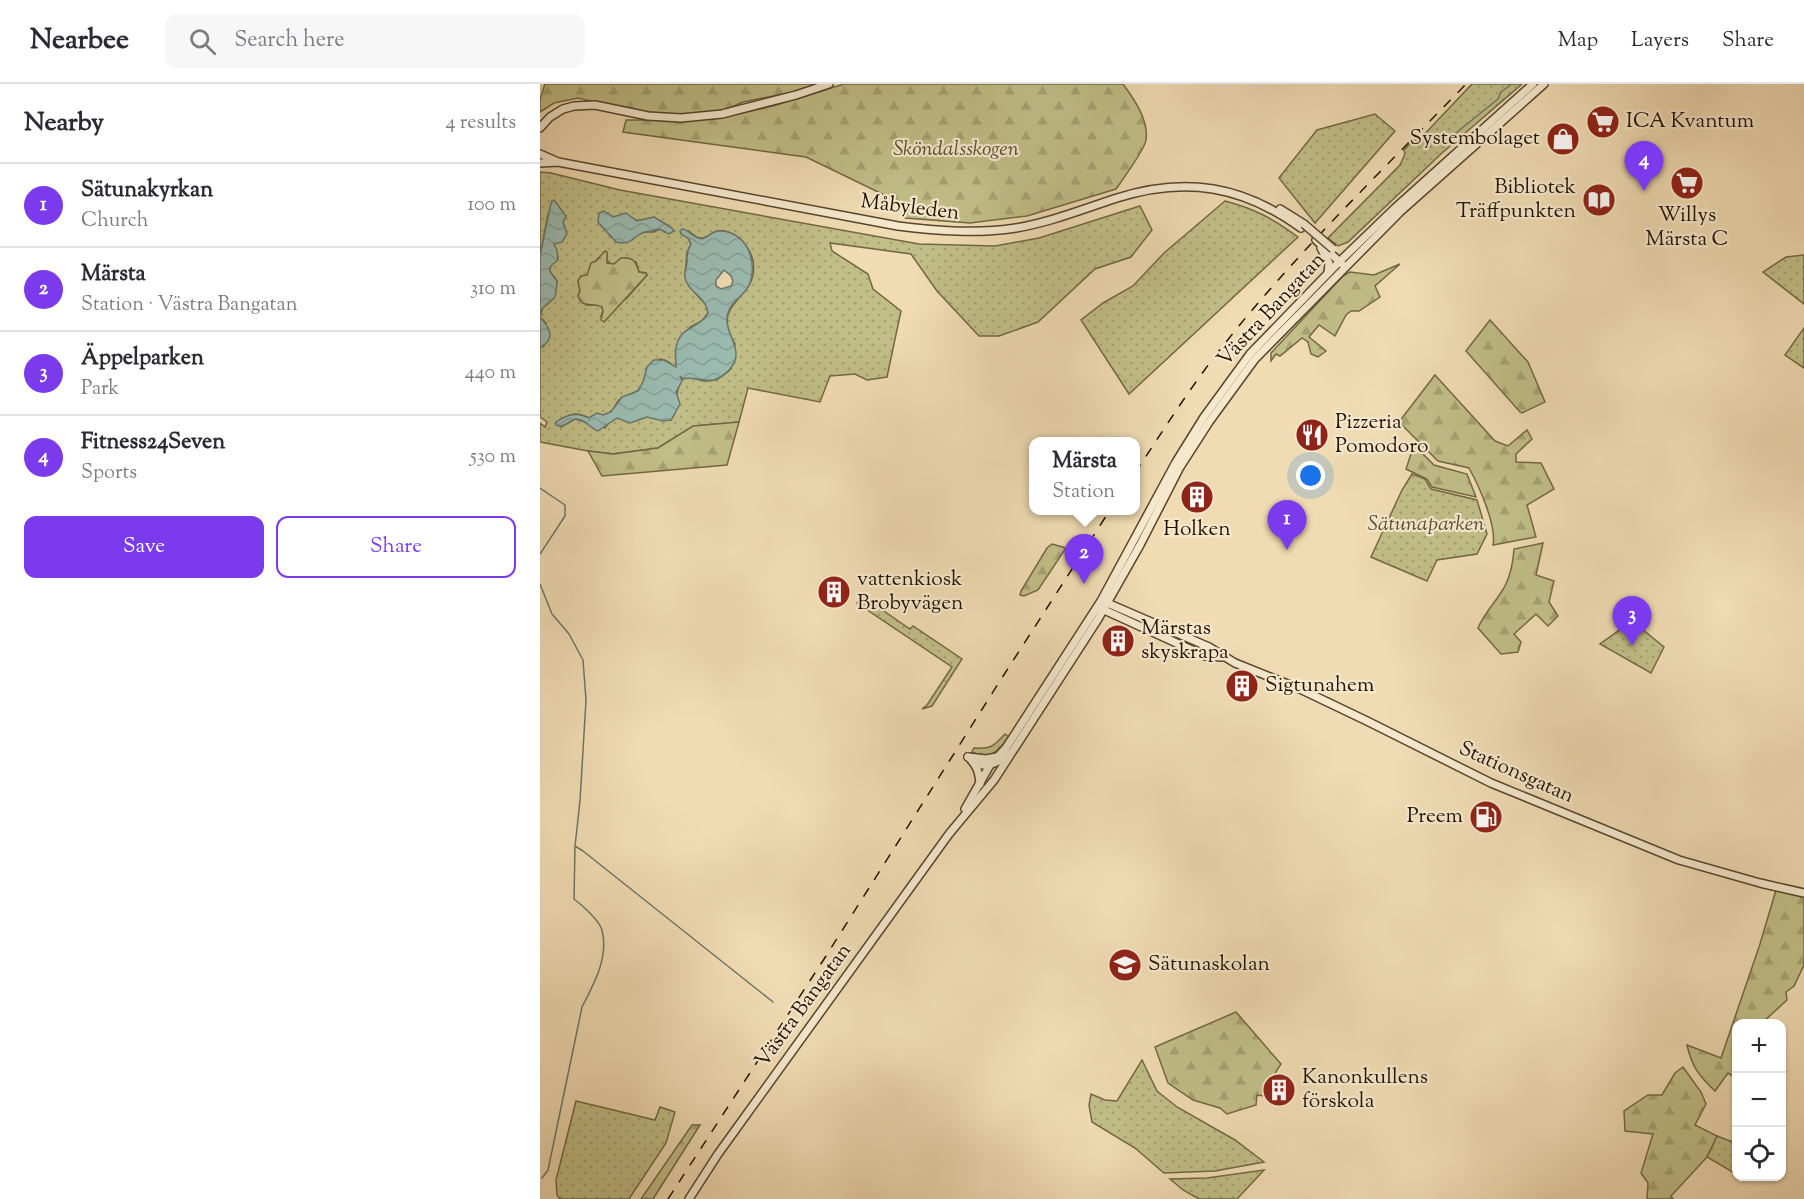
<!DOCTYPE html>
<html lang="en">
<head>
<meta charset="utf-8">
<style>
  body { margin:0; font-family:"Sorts Mill Goudy",serif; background:#f7f7f7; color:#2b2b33 }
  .controls { position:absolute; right:18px; bottom:18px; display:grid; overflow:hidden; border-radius:12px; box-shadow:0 2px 4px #0004 }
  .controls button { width:54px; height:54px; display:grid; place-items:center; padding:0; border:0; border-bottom:2px solid #e1e1e2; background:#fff; color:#2b2b33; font:30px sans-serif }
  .you { position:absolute; left:771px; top:392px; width:21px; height:21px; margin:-15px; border:4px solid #fff; border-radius:50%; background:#1a73e8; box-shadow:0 0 0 9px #1a73e833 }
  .badge { display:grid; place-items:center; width:39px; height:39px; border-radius:50%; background:#7c3aed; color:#fff; font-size:20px; font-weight:700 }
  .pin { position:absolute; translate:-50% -50px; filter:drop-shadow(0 2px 3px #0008) }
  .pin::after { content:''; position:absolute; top:32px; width:21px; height:18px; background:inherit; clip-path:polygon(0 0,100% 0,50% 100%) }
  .popup { position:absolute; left:489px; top:353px; width:111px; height:78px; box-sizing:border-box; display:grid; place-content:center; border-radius:12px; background:#fff; filter:drop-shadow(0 2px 4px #0005); font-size:20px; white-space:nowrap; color:#7c7c81 }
  .popup b { font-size:22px; color:#2b2b33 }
  .popup::after { content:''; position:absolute; left:50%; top:100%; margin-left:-12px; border:12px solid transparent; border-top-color:#fff }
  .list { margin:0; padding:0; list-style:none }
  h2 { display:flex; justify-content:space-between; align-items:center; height:78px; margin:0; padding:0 24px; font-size:26px }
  h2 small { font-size:20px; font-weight:400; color:#7c7c81 }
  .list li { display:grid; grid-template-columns:39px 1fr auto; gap:18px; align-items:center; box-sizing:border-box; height:84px; padding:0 24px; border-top:2px solid #e1e1e2 }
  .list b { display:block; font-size:22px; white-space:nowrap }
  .list p { margin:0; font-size:20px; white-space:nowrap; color:#7c7c81 }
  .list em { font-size:20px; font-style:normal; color:#7c7c81 }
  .actions { display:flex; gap:12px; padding:18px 24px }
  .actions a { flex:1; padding:14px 0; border:2px solid #7c3aed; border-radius:12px; text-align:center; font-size:21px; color:#7c3aed }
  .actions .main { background:#7c3aed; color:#fff }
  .icon { flex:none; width:33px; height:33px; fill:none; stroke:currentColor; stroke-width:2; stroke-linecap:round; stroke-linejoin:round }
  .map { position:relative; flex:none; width:1264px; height:1115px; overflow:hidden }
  header { display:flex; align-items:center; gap:36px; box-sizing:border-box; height:84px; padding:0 30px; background:#fff; border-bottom:2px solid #e1e1e2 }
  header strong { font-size:28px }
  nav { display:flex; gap:33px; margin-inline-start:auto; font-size:21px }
  .search { width:420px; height:54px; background:#f7f7f7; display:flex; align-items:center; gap:15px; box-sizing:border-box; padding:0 21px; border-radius:12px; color:#7c7c81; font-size:22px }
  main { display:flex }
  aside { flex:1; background:#fff }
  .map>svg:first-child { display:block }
  .green { fill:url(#green-dots); stroke:#726844; stroke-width:1.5; fill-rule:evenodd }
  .forest { fill:url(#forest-firs); stroke:#726844; stroke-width:1.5 }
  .water { fill:url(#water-waves); stroke:#6b776b; stroke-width:1.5; fill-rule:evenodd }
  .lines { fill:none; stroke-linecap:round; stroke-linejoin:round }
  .stream { stroke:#6b776b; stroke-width:1.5 }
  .tertiary-casing { stroke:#57442e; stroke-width:10 }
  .tertiary { stroke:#f5e8cd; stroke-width:7 }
  .rail { stroke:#241102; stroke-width:1.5; stroke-dasharray:10 10; stroke-linecap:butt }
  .tertiary-bridge-casing { stroke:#57442e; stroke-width:10; stroke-linecap:butt }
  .tertiary-bridge { stroke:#f5e8cd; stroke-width:7 }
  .labels { text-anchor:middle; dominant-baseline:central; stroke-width:4.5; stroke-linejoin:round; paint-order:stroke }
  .poi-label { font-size:21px; fill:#241102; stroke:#f5e8cd; text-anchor:start }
  .park-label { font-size:21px; font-style:italic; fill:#5b4e31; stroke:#f5e8cd }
  .street-label { font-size:21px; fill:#241102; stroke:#f5e8cd }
</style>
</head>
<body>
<header>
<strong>Nearbee</strong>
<div class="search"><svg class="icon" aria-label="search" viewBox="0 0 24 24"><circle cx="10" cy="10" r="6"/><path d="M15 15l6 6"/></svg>Search here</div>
<nav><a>Map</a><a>Layers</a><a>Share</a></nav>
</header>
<main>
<aside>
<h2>Nearby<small>4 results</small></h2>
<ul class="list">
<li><span class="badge">1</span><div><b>Sätunakyrkan</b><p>Church</p></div><em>100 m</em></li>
<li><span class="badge">2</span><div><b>Märsta</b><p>Station · Västra Bangatan</p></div><em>310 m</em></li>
<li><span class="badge">3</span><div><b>Äppelparken</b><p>Park</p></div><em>440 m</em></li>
<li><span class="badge">4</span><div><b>Fitness24Seven</b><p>Sports</p></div><em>530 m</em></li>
</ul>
<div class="actions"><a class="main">Save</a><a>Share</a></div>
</aside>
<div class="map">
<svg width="1264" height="1115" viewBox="0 0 1264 1115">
  <defs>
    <pattern id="green-dots" width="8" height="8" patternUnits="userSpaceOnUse" patternTransform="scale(1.5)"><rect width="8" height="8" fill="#c1be87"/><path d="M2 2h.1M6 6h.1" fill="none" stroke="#a6a273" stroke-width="1.8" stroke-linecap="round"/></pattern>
    <pattern id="forest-firs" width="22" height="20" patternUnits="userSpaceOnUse" patternTransform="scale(1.5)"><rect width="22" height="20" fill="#c1be87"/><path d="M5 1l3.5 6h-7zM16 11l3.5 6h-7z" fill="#a6a273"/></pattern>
    <pattern id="water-waves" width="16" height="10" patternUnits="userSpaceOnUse" patternTransform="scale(1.5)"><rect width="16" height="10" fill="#9bbbb1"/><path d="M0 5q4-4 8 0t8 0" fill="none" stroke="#85a097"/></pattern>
  </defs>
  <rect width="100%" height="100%" fill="#f0dbb2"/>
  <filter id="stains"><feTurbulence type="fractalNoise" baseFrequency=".00333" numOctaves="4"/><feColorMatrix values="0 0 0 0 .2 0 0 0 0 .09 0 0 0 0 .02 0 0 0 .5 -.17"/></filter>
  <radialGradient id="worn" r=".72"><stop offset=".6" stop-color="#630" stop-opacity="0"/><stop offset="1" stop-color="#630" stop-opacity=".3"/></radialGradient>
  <g class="green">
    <polygon points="932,0 982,0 902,69 808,158 798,162 788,154 860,81 865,70 864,66 873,56 878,57"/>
    <polygon points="835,30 855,47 775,139 739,94 777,46"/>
    <path d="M0 88 11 89 80 106 379 160 455 162 499 154 600 122 612 146 591 173 555 185 498 238 459 252H439L397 207 371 170 290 159 292 167 328 190 333 205 361 227 347 293 327 296 315 290 290 292 280 318 208 304 199 338 154 342 118 364 73 370 48 367 0 358V339L5 343 7 338 0 333V264L4 262 6 239 0 233 3 223C13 218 16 208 17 197 14 190 6 189 12 180 23 175 15 167 13 160L24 143 23 138 26 132 8 130 0 172ZM83 130 98 137 114 133 130 143 125 148 120 145 114 148H103L98 151 71 153 67 147 60 141 71 132 76 133ZM149 147C152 150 156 154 161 154 167 155 171 148 177 147 194 144 210 162 213 177 220 217 168 215 195 260L191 285C186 289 181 294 175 296 159 301 131 288 136 268 138 259 146 250 150 243L162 237 168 229 166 221 149 202 145 192 147 168 151 160 148 154ZM67 172 66 176 71 180H74L78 177 96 178 99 188 106 189 107 191 87 214 61 232 63 227 62 223 60 221H46L38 212 40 207 38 197 47 191 58 174ZM121 275C133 278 137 286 142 296 132 312 142 322 131 336 123 336 114 332 107 333 93 334 95 343 80 333L70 337 65 344 35 335 21 343 20 336C33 330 35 327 49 334 55 330 60 332 67 330 75 327 74 321 79 316 85 309 95 312 100 304 108 293 104 278 121 275Z"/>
    <path d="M685 117C716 125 733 135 758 153L589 310 541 236 563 219 593 202 624 169Z"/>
    <polygon points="1264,171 1264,220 1223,188 1246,173"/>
    <polygon points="1264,244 1264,284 1245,271"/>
    <polygon points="872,390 885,395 891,405 937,416 947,450 937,470 897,476 887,497 831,473 862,406"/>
    <polygon points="322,512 370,545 373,542 422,575 392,622 382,625 387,621 412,583 317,519"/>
    <polygon points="1092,537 1124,563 1111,589 1060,560"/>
    <path d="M465 650 469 653C458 667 451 677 432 668L434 664C451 665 453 663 465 650Z"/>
    <polygon points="602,976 617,1007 637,1023 695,1056 724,1078 675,1087 624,1089 595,1064 552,1038 549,1021 551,1010 565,1016 577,1017"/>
    <polygon points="36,1017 115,1036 120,1023 135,1028 126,1059 89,1115 20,1115 17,1111 16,1096"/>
    <polygon points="1177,1052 1190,1057 1196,1058 1196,1090 1167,1073"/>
    <polygon points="724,1086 697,1115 659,1115 643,1106 630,1095 667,1094"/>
  </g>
  <g class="forest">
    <polygon points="5,0 279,0 272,4 203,18 180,28 130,32 80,24 38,14 14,19 0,28 0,15"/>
    <path d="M304 0H583C594 15 609 36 606 56 605 65 583 95 576 105L487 132 430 139 365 134 363 120 266 73 83 48 86 36H133L180 33 233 22Z"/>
    <path d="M65 167 67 168V179L74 180 81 174C93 172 96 178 99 188L106 189 107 191 64 238 61 236 63 227 62 223C52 218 42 225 38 212L40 207 38 197 41 192 47 191 51 179 56 177Z"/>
    <polygon points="860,180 835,202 840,213 819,227 811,227 806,231 795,252 779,241 769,253 786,267 778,273 771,270 768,258 762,254 740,272 736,270 731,277 731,269 803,192 810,188 834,191"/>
    <polygon points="950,236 988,278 1005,318 982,329 980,328 926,267"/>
    <path d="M895 291 955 357 968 362 987 346 992 355 976 370V378L1001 379 1014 405 987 421 996 453 953 461C957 442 939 402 929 384L898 377 859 338Z"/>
    <polygon points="199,338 187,381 62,392 48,367 73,370 118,364 153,342"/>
    <polygon points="874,361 894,381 927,390 936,413 892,403 887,395 866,385"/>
    <path d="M1003 459 996 491 1014 497 1009 518 1018 532 1008 542 996 530 974 550 981 558 978 568 961 570 938 544C944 530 954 520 962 507 970 495 973 478 974 465Z"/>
    <polygon points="512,460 526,464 498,506 484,512 480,511 481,507 507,464"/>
    <path d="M1236 806 1264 812V881L1254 902 1246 908 1247 916 1222 939 1196 940V994L1188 989 1175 1007C1159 992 1152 983 1147 961L1181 974 1220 860Z"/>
    <polygon points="696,928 741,980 737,986 724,1012 717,1011 716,1021 687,1030 680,1024 653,1016 628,999 615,963"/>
    <polygon points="1143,983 1161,1008 1166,1020 1155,1041 1177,1052 1167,1073 1131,1112 1133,1115 1107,1115 1108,1099 1101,1089 1113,1050 1085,1047 1084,1027 1108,1011 1122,1011 1135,989"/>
    <polygon points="152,1041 160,1041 113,1115 101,1115"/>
  </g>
  <g class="water">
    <path d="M14 116 26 132 23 138 27 150 22 158 14 160 17 166 18 176C4 186 10 187 17 197 15 222 15 210 1 226L0 233C10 244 16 255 0 264V172L10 123 12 117Z"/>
    <path d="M64 127 73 133 86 129 97 137 114 133 132 144 134 147 129 150 120 145C115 147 110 147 105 148 92 151 94 162 76 158L58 138 59 129Z"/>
    <path d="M142 145C149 146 152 152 158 154 166 157 171 147 179 147 206 146 219 178 209 201 205 211 193 216 189 226 179 248 209 265 189 286 185 290 179 294 174 296 163 298 153 292 143 295L140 292 142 297 136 308 140 320 131 336 123 337 107 333 90 339 77 334 58 347C49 344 46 335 35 335 29 337 22 345 16 341V338C28 330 36 328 49 334L57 329 63 331 71 328 82 313 98 307 103 298 107 283 114 276H124L136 283C136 278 135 270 136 264 139 242 161 244 168 229 167 213 147 208 145 193 144 188 147 183 147 178 147 170 147 168 151 160L148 154 141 150 140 147ZM184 186 191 192 193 197 191 202 181 205 176 202V196Z"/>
  </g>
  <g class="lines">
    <g class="stream">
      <polyline points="911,53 958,15 961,8 972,0"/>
      <polyline points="0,404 25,421 25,432 0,470"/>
      <polyline points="0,500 12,530 29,550 43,576 46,616 40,717 35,762 43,767 233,918"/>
      <path d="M2 1094 8 1086 42 923C54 900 69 873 62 846 59 836 42 821 34 815L35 763"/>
    </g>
    <defs>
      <g id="tertiary">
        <polyline points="0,44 10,33 23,25 34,22 55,21 108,32 141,34 182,30 256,11 289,0"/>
        <polyline points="0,70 16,77"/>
        <path d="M0 79 18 78 358 142C398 147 437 150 476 144 511 138 543 125 577 114 646 92 703 102 761 144"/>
        <polyline points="740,125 764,140"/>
        <polyline points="776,156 802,180"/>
        <polyline points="781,164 789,179 788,189"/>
        <polyline points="565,518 669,563 695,579 760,605 827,637 951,699 1139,776 1220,799 1264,809"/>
        <polyline points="562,525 665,572 682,573"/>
        <path d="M428 673C437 681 439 688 440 700"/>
        <polyline points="428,673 446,675 457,673"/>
        <path d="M435 680C449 683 458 679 468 670"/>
        <polyline points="425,725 450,681 466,664 561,517 636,378 664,333 710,270 799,178 855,124 993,0"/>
        <polyline points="149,1115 178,1070 409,750 454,696 558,535 600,461 640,383 669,338 715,275 860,128 1004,0"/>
      </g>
    </defs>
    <use href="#tertiary" class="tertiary-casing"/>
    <use href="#tertiary" class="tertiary"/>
    <g class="rail">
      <path d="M595 389C624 345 653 299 686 258 759 166 845 84 926 0"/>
      <polyline points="128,1115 286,872 458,600 570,426"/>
    </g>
    <defs>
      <polyline id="tertiary-bridge" points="764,140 793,165"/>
    </defs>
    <use href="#tertiary-bridge" class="tertiary-bridge-casing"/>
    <use href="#tertiary-bridge" class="tertiary-bridge"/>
  </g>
  <defs>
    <symbol id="supermarket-disc" viewBox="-11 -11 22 22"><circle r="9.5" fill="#8f2418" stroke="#f5e8cd"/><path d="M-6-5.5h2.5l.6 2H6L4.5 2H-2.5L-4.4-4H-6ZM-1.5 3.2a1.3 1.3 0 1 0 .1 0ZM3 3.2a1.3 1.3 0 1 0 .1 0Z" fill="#fff"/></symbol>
    <symbol id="shop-disc" viewBox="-11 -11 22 22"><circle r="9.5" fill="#8f2418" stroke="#f5e8cd"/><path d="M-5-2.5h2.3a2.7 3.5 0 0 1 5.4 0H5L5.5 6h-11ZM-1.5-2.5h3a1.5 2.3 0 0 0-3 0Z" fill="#fff"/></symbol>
    <symbol id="library-disc" viewBox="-11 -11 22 22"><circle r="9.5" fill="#8f2418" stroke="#f5e8cd"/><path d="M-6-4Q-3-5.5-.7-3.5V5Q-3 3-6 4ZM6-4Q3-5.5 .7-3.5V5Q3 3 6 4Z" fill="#fff"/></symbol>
    <symbol id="restaurant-disc" viewBox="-11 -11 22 22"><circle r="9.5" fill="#8f2418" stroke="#f5e8cd"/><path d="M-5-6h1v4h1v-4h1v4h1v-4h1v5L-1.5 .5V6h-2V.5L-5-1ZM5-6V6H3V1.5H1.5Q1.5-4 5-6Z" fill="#fff"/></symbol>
    <symbol id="building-disc" viewBox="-11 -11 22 22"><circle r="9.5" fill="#8f2418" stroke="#f5e8cd"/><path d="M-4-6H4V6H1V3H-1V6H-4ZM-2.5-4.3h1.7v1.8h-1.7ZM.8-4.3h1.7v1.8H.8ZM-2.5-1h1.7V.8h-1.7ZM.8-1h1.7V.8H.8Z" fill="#fff"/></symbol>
    <symbol id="fuel-disc" viewBox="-11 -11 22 22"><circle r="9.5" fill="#8f2418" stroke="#f5e8cd"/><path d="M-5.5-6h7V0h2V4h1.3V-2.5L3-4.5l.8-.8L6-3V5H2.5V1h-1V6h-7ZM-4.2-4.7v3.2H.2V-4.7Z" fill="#fff"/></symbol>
    <symbol id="school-disc" viewBox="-11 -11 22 22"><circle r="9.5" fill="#8f2418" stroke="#f5e8cd"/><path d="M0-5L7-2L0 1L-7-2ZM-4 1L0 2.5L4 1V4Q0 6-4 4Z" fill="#fff"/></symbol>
  </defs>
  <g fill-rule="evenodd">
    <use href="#supermarket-disc" x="1044" y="19" width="38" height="38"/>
    <use href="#shop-disc" x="1004" y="36" width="38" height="38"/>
    <use href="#supermarket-disc" x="1128" y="80" width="38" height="38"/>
    <use href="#library-disc" x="1040" y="97" width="38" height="38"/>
    <use href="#restaurant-disc" x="753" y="332" width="38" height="38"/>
    <use href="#building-disc" x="638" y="394" width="38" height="38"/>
    <use href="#building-disc" x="275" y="489" width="38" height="38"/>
    <use href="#building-disc" x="559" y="538" width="38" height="38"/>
    <use href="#building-disc" x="683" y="583" width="38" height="38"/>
    <use href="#fuel-disc" x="927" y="714" width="38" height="38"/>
    <use href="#school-disc" x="566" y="862" width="38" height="38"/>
    <use href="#building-disc" x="720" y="987" width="38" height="38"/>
  </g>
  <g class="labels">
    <g class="poi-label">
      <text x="1086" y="38">ICA Kvantum</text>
      <text x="1000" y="55" text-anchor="end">Systembolaget</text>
      <text x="1036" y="104" text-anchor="end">Bibliotek<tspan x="1036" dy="24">Träffpunkten</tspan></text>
      <text x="1147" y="132" text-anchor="middle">Willys<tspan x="1147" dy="24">Märsta C</tspan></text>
      <text x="795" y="339">Pizzeria<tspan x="795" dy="24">Pomodoro</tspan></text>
      <text x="657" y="446" text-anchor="middle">Holken</text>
      <text x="317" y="496">vattenkiosk<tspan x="317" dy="24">Brobyvägen</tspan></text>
      <text x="601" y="545">Märstas<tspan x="601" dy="24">skyskrapa</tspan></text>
      <text x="725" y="602">Sigtunahem</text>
      <text x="923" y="733" text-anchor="end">Preem</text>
      <text x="608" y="881">Sätunaskolan</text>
      <text x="762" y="994">Kanonkullens<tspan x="762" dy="24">förskola</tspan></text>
    </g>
    <g class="park-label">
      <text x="416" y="66">Sköndalsskogen</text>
      <text x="886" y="441">Sätunaparken</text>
    </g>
    <g class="street-label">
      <text transform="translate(370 124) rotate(7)">Måbyleden</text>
      <text transform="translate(732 226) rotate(-47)">Västra Bangatan</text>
      <text transform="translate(976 689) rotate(24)">Stationsgatan</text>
      <text transform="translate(264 922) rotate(-54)">Västra Bangatan</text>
    </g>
  </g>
  <rect width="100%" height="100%" filter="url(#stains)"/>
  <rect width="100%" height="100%" fill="url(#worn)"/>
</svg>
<div class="controls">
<button>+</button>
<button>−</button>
<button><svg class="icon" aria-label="locate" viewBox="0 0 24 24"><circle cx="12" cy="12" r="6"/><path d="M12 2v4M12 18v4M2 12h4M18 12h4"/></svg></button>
</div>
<div class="you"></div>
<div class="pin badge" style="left:747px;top:466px">1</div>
<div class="pin badge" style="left:544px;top:500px">2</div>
<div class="popup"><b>Märsta</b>Station</div>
<div class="pin badge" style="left:1092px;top:562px">3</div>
<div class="pin badge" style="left:1104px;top:107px">4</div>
</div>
</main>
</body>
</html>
